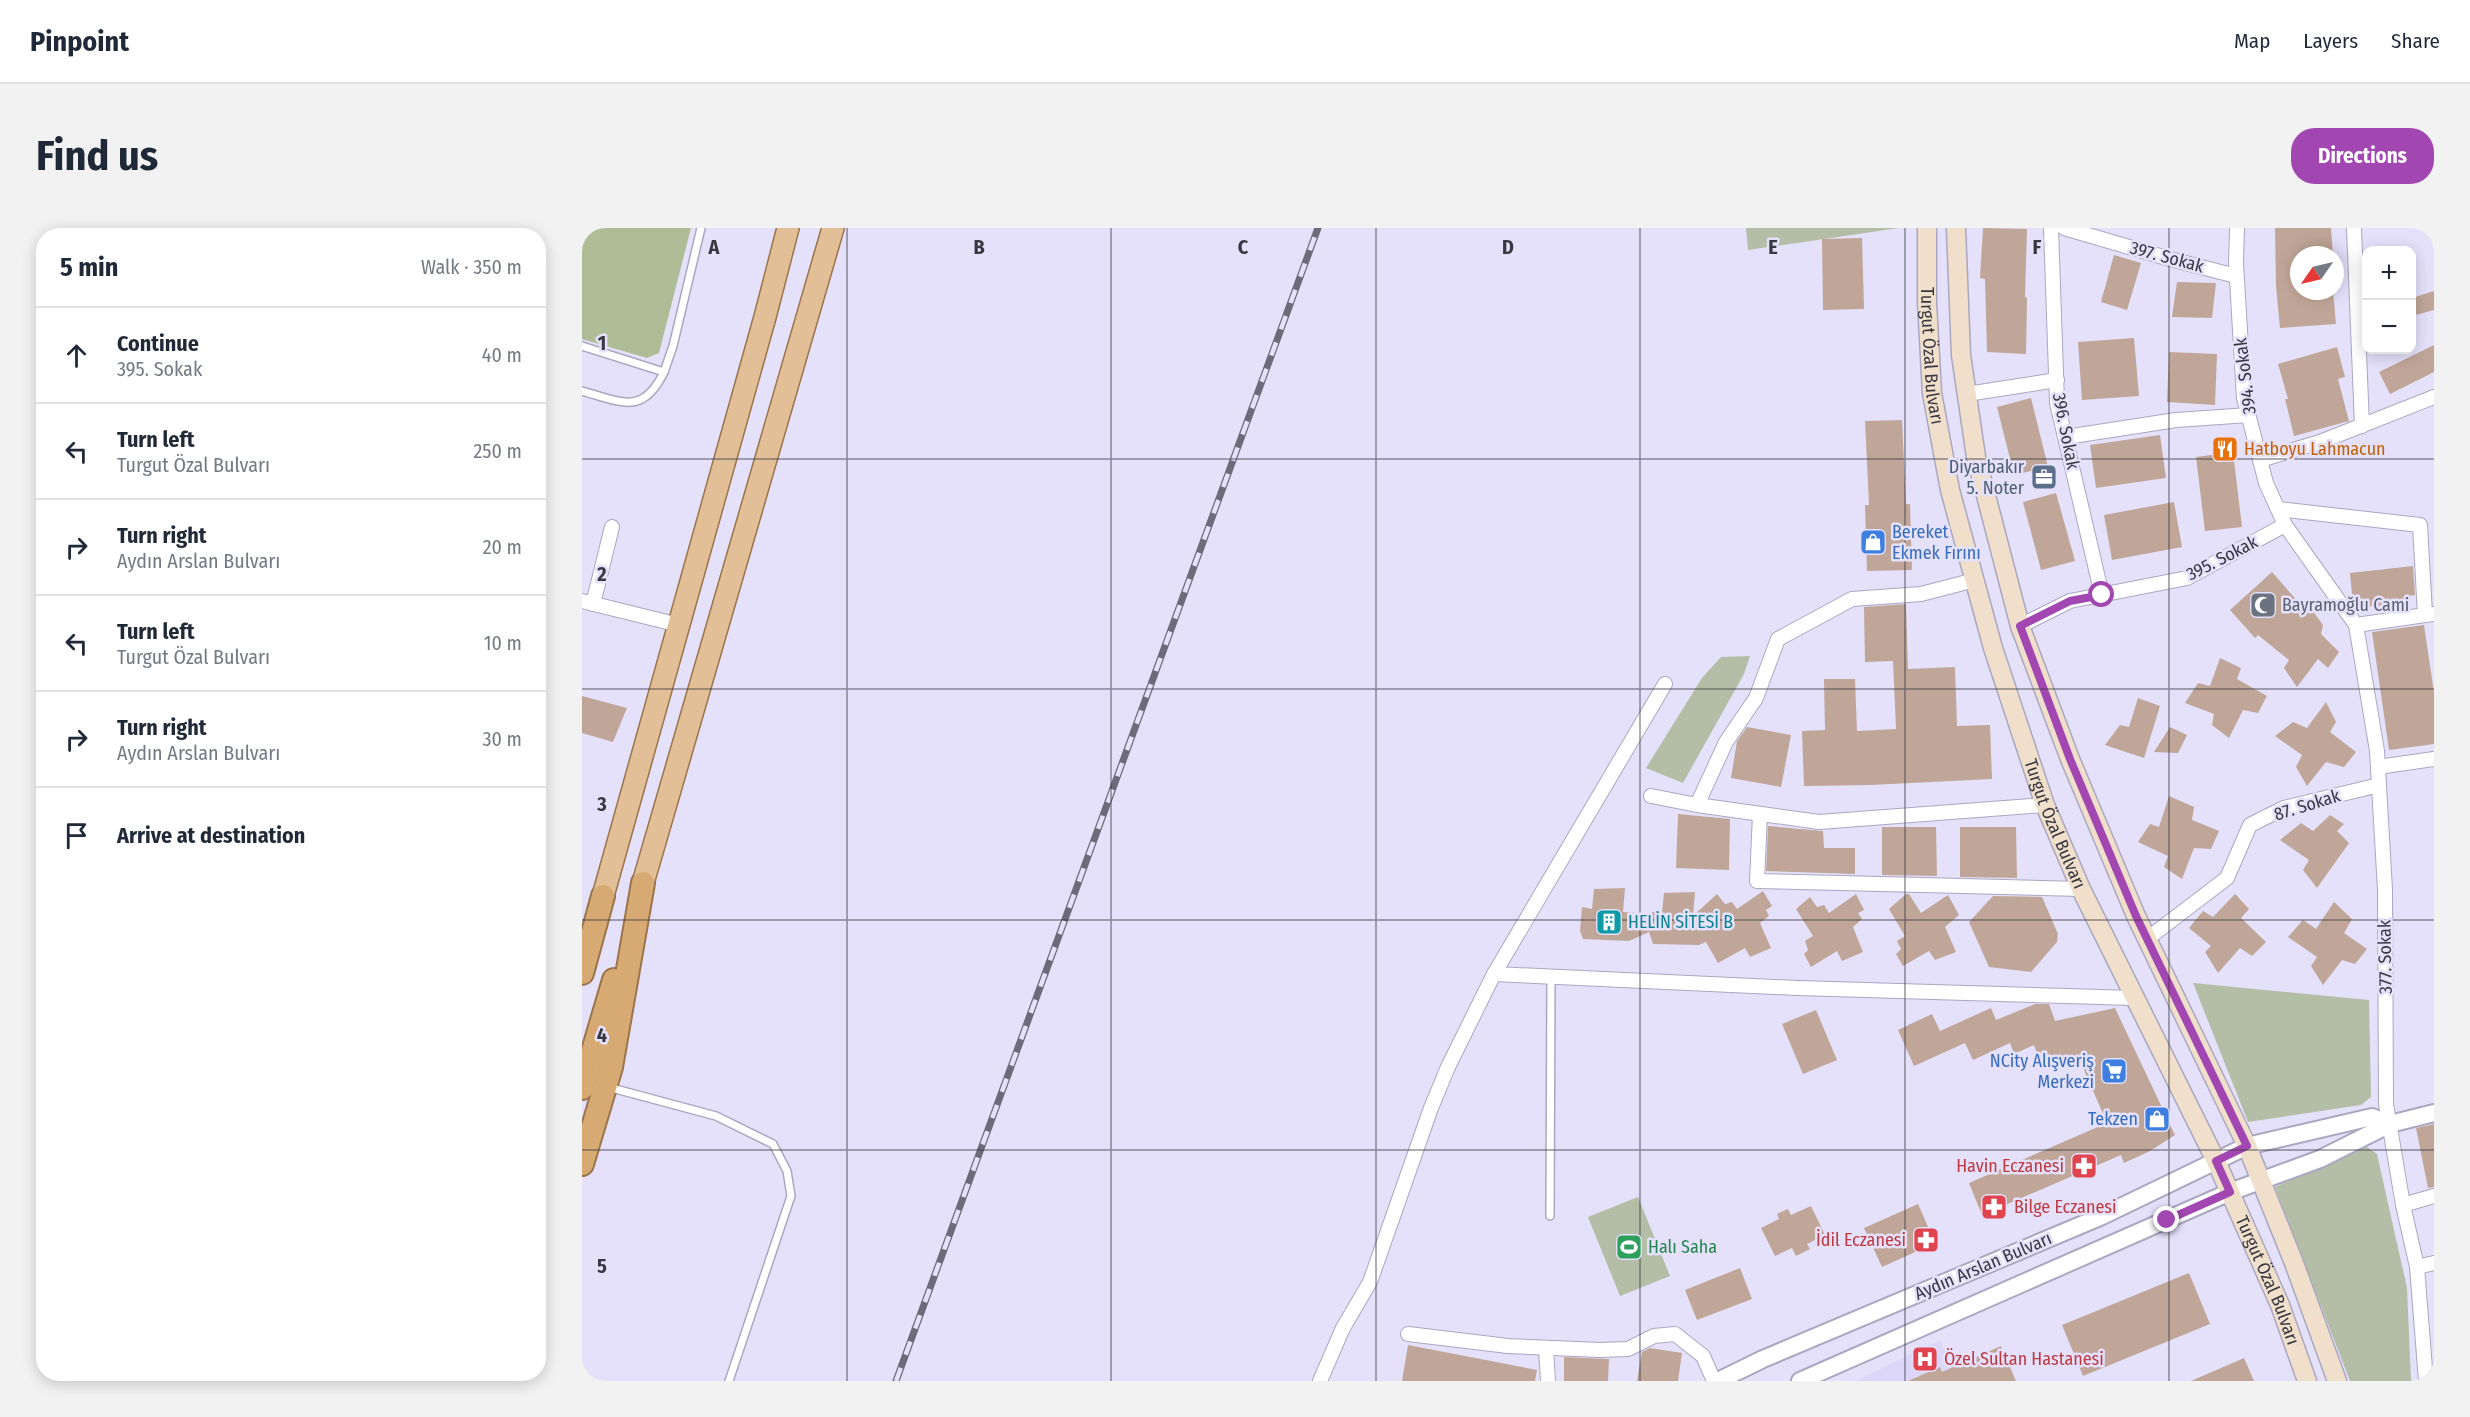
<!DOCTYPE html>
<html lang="en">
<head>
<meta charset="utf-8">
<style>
  body { margin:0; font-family:"Fira Sans Condensed",sans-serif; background:#f2f2f3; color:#1f2937 }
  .controls { position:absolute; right:18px; top:18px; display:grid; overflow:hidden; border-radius:12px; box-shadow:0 3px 15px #0003 }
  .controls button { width:54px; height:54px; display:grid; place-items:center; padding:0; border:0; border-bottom:2px solid #e0e1e3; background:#fff; color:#1f2937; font:30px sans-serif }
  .compass { position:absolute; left:1708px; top:18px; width:54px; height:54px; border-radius:50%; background:#fff; box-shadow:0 3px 15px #0003; rotate:236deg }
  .stop { position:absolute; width:18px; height:18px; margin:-14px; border:4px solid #a247b1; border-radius:50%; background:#fff }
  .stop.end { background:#a247b1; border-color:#fff; box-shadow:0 2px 6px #0008 }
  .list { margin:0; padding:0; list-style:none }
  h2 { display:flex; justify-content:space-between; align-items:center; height:78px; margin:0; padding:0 24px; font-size:26px }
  h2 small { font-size:20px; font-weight:400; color:#747a83 }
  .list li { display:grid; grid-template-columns:39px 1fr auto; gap:18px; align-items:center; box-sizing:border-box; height:96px; padding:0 24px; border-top:2px solid #e0e1e3 }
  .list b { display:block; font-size:22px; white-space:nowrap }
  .list p { margin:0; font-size:20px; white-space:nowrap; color:#747a83 }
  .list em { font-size:20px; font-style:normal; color:#747a83 }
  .icon { flex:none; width:33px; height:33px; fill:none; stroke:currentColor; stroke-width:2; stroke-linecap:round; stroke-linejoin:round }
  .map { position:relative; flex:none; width:1852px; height:1153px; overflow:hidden; border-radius:24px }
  header { display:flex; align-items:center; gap:36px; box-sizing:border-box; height:84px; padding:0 30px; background:#fff; border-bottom:2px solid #e0e1e3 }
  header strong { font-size:28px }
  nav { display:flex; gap:33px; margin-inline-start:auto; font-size:21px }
  .intro { display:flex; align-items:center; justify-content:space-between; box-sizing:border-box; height:144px; padding:0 36px }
  h1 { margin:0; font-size:42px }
  .button { padding:15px 27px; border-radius:24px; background:#a247b1; color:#fff; font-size:21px; font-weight:700 }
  main { display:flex; gap:36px; padding:0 36px }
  aside { flex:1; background:#fff; border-radius:24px; box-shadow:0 3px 15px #0003 }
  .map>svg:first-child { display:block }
  .built { fill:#dcd7f8 }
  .green { fill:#b4bda5 }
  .forest { fill:#aebd95 }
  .building { fill:#c0a698 }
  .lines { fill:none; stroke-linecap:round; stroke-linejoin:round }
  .service-casing { stroke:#aba7c0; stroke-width:10 }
  .minor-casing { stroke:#aba7c0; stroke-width:16 }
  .tertiary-casing { stroke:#aba7c0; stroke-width:20 }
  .secondary-casing { stroke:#aba7c0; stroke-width:21 }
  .primary-casing { stroke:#9a744b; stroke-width:24 }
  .trunk-casing { stroke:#9a744b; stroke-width:26 }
  .service { stroke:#fff; stroke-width:7 }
  .minor { stroke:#fff; stroke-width:14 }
  .tertiary { stroke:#fff; stroke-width:16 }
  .secondary { stroke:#f0dfca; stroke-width:18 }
  .primary { stroke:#e2bf96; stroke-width:21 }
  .trunk { stroke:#d8aa73; stroke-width:22 }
  .rail-casing { stroke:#6d6b7a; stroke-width:7 }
  .rail { stroke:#e5e1fb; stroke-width:4.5; stroke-dasharray:14; stroke-linecap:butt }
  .route { stroke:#a247b1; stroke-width:8 }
  .grid { fill:none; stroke:#393842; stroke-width:1.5; stroke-opacity:0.55 }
  .labels { text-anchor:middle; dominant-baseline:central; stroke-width:5; stroke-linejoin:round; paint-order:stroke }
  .street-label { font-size:18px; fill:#393842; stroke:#e5e1fb }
  .food-label { font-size:18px; fill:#c56008; stroke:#e5e1fb; text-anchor:start }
  .service-label { font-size:18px; fill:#4e5e75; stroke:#e5e1fb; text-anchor:end }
  .shop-label { font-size:18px; fill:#366cbe; stroke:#e5e1fb; text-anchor:end }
  .worship-label { font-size:18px; fill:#5b616d; stroke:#e5e1fb; text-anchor:start }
  .culture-label { font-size:18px; fill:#0d838f; stroke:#e5e1fb; text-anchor:start }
  .health-label { font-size:18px; fill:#be3a42; stroke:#e5e1fb; text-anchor:end }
  .leisure-label { font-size:18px; fill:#27864d; stroke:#e5e1fb; text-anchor:start }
  .grid-label { font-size:20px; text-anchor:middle; font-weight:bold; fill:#393842; stroke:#e5e1fb; stroke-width:5; stroke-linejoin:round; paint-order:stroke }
</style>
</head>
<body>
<header>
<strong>Pinpoint</strong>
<nav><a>Map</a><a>Layers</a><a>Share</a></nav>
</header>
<div class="intro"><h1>Find us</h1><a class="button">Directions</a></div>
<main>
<aside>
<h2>5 min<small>Walk · 350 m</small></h2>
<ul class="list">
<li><svg class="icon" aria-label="ahead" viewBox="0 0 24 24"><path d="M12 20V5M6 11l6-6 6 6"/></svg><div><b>Continue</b><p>395. Sokak</p></div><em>40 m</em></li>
<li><svg class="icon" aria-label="left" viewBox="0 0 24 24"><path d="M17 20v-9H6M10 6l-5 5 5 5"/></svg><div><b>Turn left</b><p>Turgut Özal Bulvarı</p></div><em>250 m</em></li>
<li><svg class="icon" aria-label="right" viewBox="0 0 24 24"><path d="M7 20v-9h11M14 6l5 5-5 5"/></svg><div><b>Turn right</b><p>Aydın Arslan Bulvarı</p></div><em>20 m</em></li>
<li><svg class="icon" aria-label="left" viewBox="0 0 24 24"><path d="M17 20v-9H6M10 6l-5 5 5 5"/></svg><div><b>Turn left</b><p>Turgut Özal Bulvarı</p></div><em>10 m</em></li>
<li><svg class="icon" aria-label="right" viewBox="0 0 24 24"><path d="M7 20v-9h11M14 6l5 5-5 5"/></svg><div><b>Turn right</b><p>Aydın Arslan Bulvarı</p></div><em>30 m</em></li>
<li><svg class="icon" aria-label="arrive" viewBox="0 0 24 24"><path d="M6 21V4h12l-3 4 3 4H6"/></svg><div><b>Arrive at destination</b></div></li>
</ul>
</aside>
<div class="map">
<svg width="1852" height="1153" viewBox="0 0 1852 1153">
  <rect width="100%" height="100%" fill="#e5e1fb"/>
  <polygon class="built" points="1358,1112 1376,1153 1274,1153 1280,1150"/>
  <g class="green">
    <polygon points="1164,0 1317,0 1166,22"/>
    <polygon points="1168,428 1162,446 1101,555 1064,540 1120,450 1139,429"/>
    <polygon points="1611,755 1787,772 1789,869 1779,877 1666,894"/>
    <polygon points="1785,919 1795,926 1825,1060 1829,1153 1768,1153 1693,959"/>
    <polygon points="1056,969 1088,1048 1038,1068 1006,989"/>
  </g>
  <polygon class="forest" points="0,0 109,0 77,125 65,130 0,111"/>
  <g class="building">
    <polygon points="1401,0 1445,1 1443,69 1445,70 1444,126 1405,124 1403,51 1398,50"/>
    <polygon points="1693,0 1749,0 1751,27 1717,27 1717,63 1751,63 1754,96 1698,100 1694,58"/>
    <polygon points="1280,10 1282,81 1241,82 1240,11"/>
    <polygon points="1532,27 1559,35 1545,82 1519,74"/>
    <polygon points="1595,54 1634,55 1630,90 1590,89"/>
    <polygon points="1852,63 1852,82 1830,88 1830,70"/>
    <polygon points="1552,110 1557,168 1500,172 1496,114"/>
    <polygon points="1852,117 1852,144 1808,166 1797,144"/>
    <polygon points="1755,119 1763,149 1756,151 1767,193 1712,208 1703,171 1706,171 1696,136"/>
    <polygon points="1587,124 1635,126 1633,177 1585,174"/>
    <polygon points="1449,170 1466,239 1432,247 1415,179"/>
    <polygon points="1320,192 1324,276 1328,276 1330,342 1285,343 1283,277 1287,277 1283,193"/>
    <polygon points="1578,207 1584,250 1514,260 1508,217"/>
    <polygon points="1651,224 1660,299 1623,303 1614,229"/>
    <polygon points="1474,265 1493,333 1459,342 1441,274"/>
    <polygon points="1592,274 1600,319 1530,332 1522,287"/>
    <polygon points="1831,338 1833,367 1825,368 1826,375 1773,380 1771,377 1768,345"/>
    <polygon points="1690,344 1724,383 1727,378 1741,397 1739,406 1757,424 1746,440 1736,431 1715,459 1702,440 1707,432 1676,407 1673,410 1648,382"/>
    <polygon points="1324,376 1326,441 1373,439 1375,498 1408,497 1410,551 1289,557 1222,558 1220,503 1243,502 1242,451 1273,451 1275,503 1314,501 1311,433 1283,434 1282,379"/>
    <polygon points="1842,397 1852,465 1852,516 1807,522 1790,404"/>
    <polygon points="1638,430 1659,440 1655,451 1685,468 1676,485 1661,482 1647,510 1630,497 1632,486 1603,475 1616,455 1628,458"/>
    <polygon points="0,468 45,480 31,514 0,505"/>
    <polygon points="1556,470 1578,478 1562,530 1523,517 1538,497 1547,499"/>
    <polygon points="1744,474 1754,494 1748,504 1774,524 1762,539 1744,534 1725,558 1714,539 1720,527 1693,508 1711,494 1725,500"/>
    <polygon points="1165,499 1209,507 1199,559 1149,550 1155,513"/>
    <polygon points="1588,499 1605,507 1596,525 1572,524"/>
    <polygon points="1587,568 1612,579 1610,592 1637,603 1629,621 1612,620 1600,651 1582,639 1586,628 1556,614 1568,596 1577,599"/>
    <polygon points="1096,586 1148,591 1147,642 1094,640"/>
    <polygon points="1748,587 1762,596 1755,603 1767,615 1735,660 1721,642 1727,632 1698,612 1719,595 1731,603"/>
    <polygon points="1186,598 1241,603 1242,620 1273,620 1273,646 1184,643"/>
    <polygon points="1300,599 1354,599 1355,648 1300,647"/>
    <polygon points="1378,599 1434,599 1435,650 1378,649"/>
    <polygon points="1043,660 1041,684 1070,686 1070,684 1080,685 1082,665 1113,664 1111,688 1135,666 1143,676 1150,674 1155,681 1181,663 1190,678 1184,682 1187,688 1178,695 1189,720 1168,729 1163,720 1136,735 1124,714 1117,717 1071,716 1067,704 1047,713 1001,711 998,703 1000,679 1010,681 1012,661"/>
    <polygon points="1274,666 1282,682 1276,685 1280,691 1271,699 1281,724 1260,733 1255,723 1229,739 1222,726 1226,722 1223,713 1231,708 1214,681 1228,669 1235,679 1242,677 1247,685"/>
    <polygon points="1324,666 1327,666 1339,685 1366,667 1377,687 1363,699 1374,724 1353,732 1347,723 1321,738 1314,726 1319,721 1315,713 1323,708 1307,681"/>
    <polygon points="1653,666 1667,681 1659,690 1684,714 1670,728 1658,720 1636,745 1623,724 1629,718 1607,700 1621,683 1631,689"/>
    <polygon points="1411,668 1460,669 1476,706 1475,714 1449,744 1407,739 1387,694"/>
    <polygon points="1752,674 1770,691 1762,705 1785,721 1773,736 1760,732 1741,757 1729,738 1735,729 1706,709 1721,692 1734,701"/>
    <polygon points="1453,776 1467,776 1473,793 1533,780 1593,907 1568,923 1542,935 1539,927 1400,987 1387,955 1525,895 1496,828 1461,841 1452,817 1432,826 1428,815 1391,832 1383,815 1332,838 1316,802 1350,786 1358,803 1409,780 1414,792"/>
    <polygon points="1234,782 1255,832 1221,846 1200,796"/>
    <polygon points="1852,896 1852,959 1846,960 1834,900"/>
    <polygon points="1336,976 1353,1015 1300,1039 1282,1000"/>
    <polygon points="1229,978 1243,1007 1225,1016 1228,1021 1214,1028 1210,1020 1193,1028 1179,1000 1197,991 1195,986 1206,981 1209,987"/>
    <polygon points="1158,1040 1170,1071 1115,1092 1103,1062"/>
    <polygon points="1607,1045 1628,1096 1501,1148 1480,1097"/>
    <polygon points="826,1117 955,1142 953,1153 820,1153"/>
    <polygon points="1419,1118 1434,1153 1326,1153 1358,1139 1360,1144"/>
    <polygon points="1068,1120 1100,1125 1096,1153 1055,1153 1060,1124"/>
    <polygon points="982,1129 1027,1131 1026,1153 982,1153"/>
    <polygon points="1662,1130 1672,1153 1609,1153"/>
  </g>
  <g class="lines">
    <defs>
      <g id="service">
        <polyline points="0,118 82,144 91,118 119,0"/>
        <path d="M0 163C39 174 61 188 82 144"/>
        <polyline points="26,859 134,888 191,916 205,943 209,968 147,1153"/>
        <polyline points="968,988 969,749"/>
      </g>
      <g id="minor">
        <polyline points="1469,0 1475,175 1520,367"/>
        <polyline points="1482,0 1588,31 1654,48"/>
        <polyline points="1655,0 1654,35 1662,170 1684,255 1703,297 1774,397 1795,523 1803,662 1804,876 1821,977 1835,1039 1844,1153"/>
        <polyline points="1772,0 1780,198"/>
        <polyline points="1385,166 1475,152"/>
        <polyline points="1484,209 1594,192 1667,187"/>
        <polyline points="1678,232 1738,214 1852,169"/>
        <polyline points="1696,281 1838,297 1843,387"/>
        <polyline points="0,373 97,397"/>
        <polyline points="11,376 30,299"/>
        <polyline points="1774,397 1850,386"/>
        <polyline points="1438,398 1488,373 1605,350 1703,297"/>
        <polyline points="1083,456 912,746 1216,760 1552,770"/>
        <polyline points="1796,539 1852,531"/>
        <polyline points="1069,568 1115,577 1237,594 1463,577"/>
        <polyline points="1115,577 1144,514 1174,470 1196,411 1270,371 1339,366 1393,352"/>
        <polyline points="1178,586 1175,653 1499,661"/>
        <polyline points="1565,711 1645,650 1668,597 1702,580 1797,557"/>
        <polyline points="1821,977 1852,968"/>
        <polyline points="1835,1039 1852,1035"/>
        <polyline points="826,1106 926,1118 1018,1122 1046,1121 1072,1108 1093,1106 1121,1128 1132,1153"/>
        <polyline points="964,1121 966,1153"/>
        <polyline points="738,1153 761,1100 788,1054 849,880 866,839 912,746"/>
      </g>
      <g id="tertiary">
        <polyline points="1808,896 1852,885"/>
        <polyline points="1136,1153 1181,1131 1518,989 1665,918 1790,889 1808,896 1738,931 1648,964 1218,1153"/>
      </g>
      <g id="secondary">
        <path id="s1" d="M1345 0V75L1350 165 1368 262 1411 420 1463 577 1499 661 1634 933 1698 1077 1725 1153"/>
        <polyline points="1374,0 1379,127 1394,229 1438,398 1488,531 1554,688 1665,918 1712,1035 1755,1153"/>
      </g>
      <g id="primary">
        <polyline points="61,655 251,0"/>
        <polyline points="21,668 183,89 206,0"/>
      </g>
      <g id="trunk">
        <polyline points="0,745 21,668"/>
        <polyline points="0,860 32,752"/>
        <polyline points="0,936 29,839 61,655"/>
      </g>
    </defs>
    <use href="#service" class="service-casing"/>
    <use href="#minor" class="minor-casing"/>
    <use href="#tertiary" class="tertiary-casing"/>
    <use href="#secondary" class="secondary-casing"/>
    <use href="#primary" class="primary-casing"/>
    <use href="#trunk" class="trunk-casing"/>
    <use href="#service" class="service"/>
    <use href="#minor" class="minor"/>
    <use href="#tertiary" class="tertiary"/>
    <use href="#secondary" class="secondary"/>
    <use href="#primary" class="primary"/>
    <use href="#trunk" class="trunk"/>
    <defs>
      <polyline id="rail" points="314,1153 736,0"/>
    </defs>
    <use href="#rail" class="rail-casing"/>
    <use href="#rail" class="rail"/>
  </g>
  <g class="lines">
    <polyline class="route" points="1520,367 1488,373 1438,398 1488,531 1554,688 1665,918 1634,933 1648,964 1585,992"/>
  </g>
  <path class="grid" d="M265 0V1153M529 0V1153M794 0V1153M1058 0V1153M1323 0V1153M1587 0V1153M0 231H1852M0 461H1852M0 692H1852M0 922H1852"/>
  <defs>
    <symbol id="restaurant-square" viewBox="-11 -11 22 22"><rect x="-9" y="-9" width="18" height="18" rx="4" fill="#e8710a" stroke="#e5e1fb"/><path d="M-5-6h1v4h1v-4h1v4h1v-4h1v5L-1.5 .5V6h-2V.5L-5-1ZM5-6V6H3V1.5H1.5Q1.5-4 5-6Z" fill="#fff"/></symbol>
    <symbol id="office-square" viewBox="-11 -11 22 22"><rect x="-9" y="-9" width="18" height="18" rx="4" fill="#5c6f8a" stroke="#e5e1fb"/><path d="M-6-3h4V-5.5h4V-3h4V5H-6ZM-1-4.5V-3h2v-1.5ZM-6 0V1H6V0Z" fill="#fff"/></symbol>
    <symbol id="shop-square" viewBox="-11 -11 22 22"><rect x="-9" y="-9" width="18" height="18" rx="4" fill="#3f7fe0" stroke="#e5e1fb"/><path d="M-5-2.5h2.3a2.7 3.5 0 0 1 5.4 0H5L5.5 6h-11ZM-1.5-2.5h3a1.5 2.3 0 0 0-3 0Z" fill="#fff"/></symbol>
    <symbol id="mosque-square" viewBox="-11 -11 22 22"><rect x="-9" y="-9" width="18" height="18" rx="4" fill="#6b7280" stroke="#e5e1fb"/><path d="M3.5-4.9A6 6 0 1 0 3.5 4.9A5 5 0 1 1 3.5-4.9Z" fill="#fff"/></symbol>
    <symbol id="building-square" viewBox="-11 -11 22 22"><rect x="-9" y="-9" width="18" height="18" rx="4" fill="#0f9aa8" stroke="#e5e1fb"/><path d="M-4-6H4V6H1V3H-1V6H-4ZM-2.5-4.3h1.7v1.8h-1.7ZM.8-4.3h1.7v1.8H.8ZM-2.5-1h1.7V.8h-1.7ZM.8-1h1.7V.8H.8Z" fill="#fff"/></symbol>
    <symbol id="supermarket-square" viewBox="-11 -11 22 22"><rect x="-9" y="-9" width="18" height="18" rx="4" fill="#3f7fe0" stroke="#e5e1fb"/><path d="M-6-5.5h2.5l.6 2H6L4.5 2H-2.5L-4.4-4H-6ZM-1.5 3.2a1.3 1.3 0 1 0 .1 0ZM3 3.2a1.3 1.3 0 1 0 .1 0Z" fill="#fff"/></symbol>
    <symbol id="pharmacy-square" viewBox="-11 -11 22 22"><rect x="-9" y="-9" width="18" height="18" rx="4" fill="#e0444e" stroke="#e5e1fb"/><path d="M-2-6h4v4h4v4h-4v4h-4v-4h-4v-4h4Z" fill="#fff"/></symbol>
    <symbol id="stadium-square" viewBox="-11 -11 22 22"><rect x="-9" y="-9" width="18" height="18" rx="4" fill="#2e9e5b" stroke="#e5e1fb"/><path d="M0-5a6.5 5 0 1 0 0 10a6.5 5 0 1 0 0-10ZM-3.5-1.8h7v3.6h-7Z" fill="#fff"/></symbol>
    <symbol id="hospital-square" viewBox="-11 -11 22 22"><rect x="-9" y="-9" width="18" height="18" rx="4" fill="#e0444e" stroke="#e5e1fb"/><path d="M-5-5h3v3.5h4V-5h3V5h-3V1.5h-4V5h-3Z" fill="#fff"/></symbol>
  </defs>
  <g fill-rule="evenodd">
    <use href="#restaurant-square" x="1628" y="206" width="30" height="30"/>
    <use href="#office-square" x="1447" y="234" width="30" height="30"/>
    <use href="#shop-square" x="1276" y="299" width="30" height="30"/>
    <use href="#mosque-square" x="1666" y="362" width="30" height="30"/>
    <use href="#building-square" x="1012" y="679" width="30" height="30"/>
    <use href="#supermarket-square" x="1517" y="828" width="30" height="30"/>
    <use href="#shop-square" x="1560" y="876" width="30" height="30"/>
    <use href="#pharmacy-square" x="1487" y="923" width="30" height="30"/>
    <use href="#pharmacy-square" x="1397" y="964" width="30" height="30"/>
    <use href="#pharmacy-square" x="1329" y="997" width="30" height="30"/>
    <use href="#stadium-square" x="1032" y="1004" width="30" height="30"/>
    <use href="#hospital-square" x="1328" y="1116" width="30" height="30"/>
  </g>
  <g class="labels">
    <g class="street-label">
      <text transform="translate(1585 29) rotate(15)">397. Sokak</text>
      <text stroke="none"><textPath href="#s1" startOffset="128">Turgut Özal Bulvarı</textPath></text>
      <text transform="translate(1663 148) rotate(-97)">394. Sokak</text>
      <text transform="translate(1484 203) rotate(79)">396. Sokak</text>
      <text transform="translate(1640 330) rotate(-27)">395. Sokak</text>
      <text transform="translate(1725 577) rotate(-17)">87. Sokak</text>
      <text stroke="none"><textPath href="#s1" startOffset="614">Turgut Özal Bulvarı</textPath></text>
      <text transform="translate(1803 729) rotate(-91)">377. Sokak</text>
      <text transform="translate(1401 1038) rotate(-23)">Aydın Arslan Bulvarı</text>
      <text stroke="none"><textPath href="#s1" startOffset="1118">Turgut Özal Bulvarı</textPath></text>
    </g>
    <g class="food-label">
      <text x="1662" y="221">Hatboyu Lahmacun</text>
    </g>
    <g class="service-label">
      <text x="1442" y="239">Diyarbakır<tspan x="1442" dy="21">5. Noter</tspan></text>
    </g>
    <g class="shop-label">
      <text x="1310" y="304" text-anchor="start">Bereket<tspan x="1310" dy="21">Ekmek Fırını</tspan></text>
      <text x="1512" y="833">NCity Alışveriş<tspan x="1512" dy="21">Merkezi</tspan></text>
      <text x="1556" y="891">Tekzen</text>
    </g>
    <g class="worship-label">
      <text x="1700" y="377">Bayramoğlu Cami</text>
    </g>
    <g class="culture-label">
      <text x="1046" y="694">HELİN SİTESİ B</text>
    </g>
    <g class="health-label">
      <text x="1482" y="938">Havin Eczanesi</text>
      <text x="1432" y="979" text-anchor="start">Bilge Eczanesi</text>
      <text x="1324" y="1012">İdil Eczanesi</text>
      <text x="1362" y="1131" text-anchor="start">Özel Sultan Hastanesi</text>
    </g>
    <g class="leisure-label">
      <text x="1066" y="1019">Halı Saha</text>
    </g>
  </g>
  <g class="grid-label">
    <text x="132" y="26">A</text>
    <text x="397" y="26">B</text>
    <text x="661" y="26">C</text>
    <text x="926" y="26">D</text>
    <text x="1191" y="26">E</text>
    <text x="1455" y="26">F</text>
    <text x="20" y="122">1</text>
    <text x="20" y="353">2</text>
    <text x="20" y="583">3</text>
    <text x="20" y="814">4</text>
    <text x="20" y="1045">5</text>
  </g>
</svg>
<div class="controls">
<button>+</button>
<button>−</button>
</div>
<svg class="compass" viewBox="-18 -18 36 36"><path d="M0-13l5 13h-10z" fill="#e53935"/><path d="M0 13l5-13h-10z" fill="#747a83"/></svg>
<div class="stop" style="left:1520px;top:367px"></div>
<div class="stop end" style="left:1585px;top:992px"></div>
</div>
</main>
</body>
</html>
